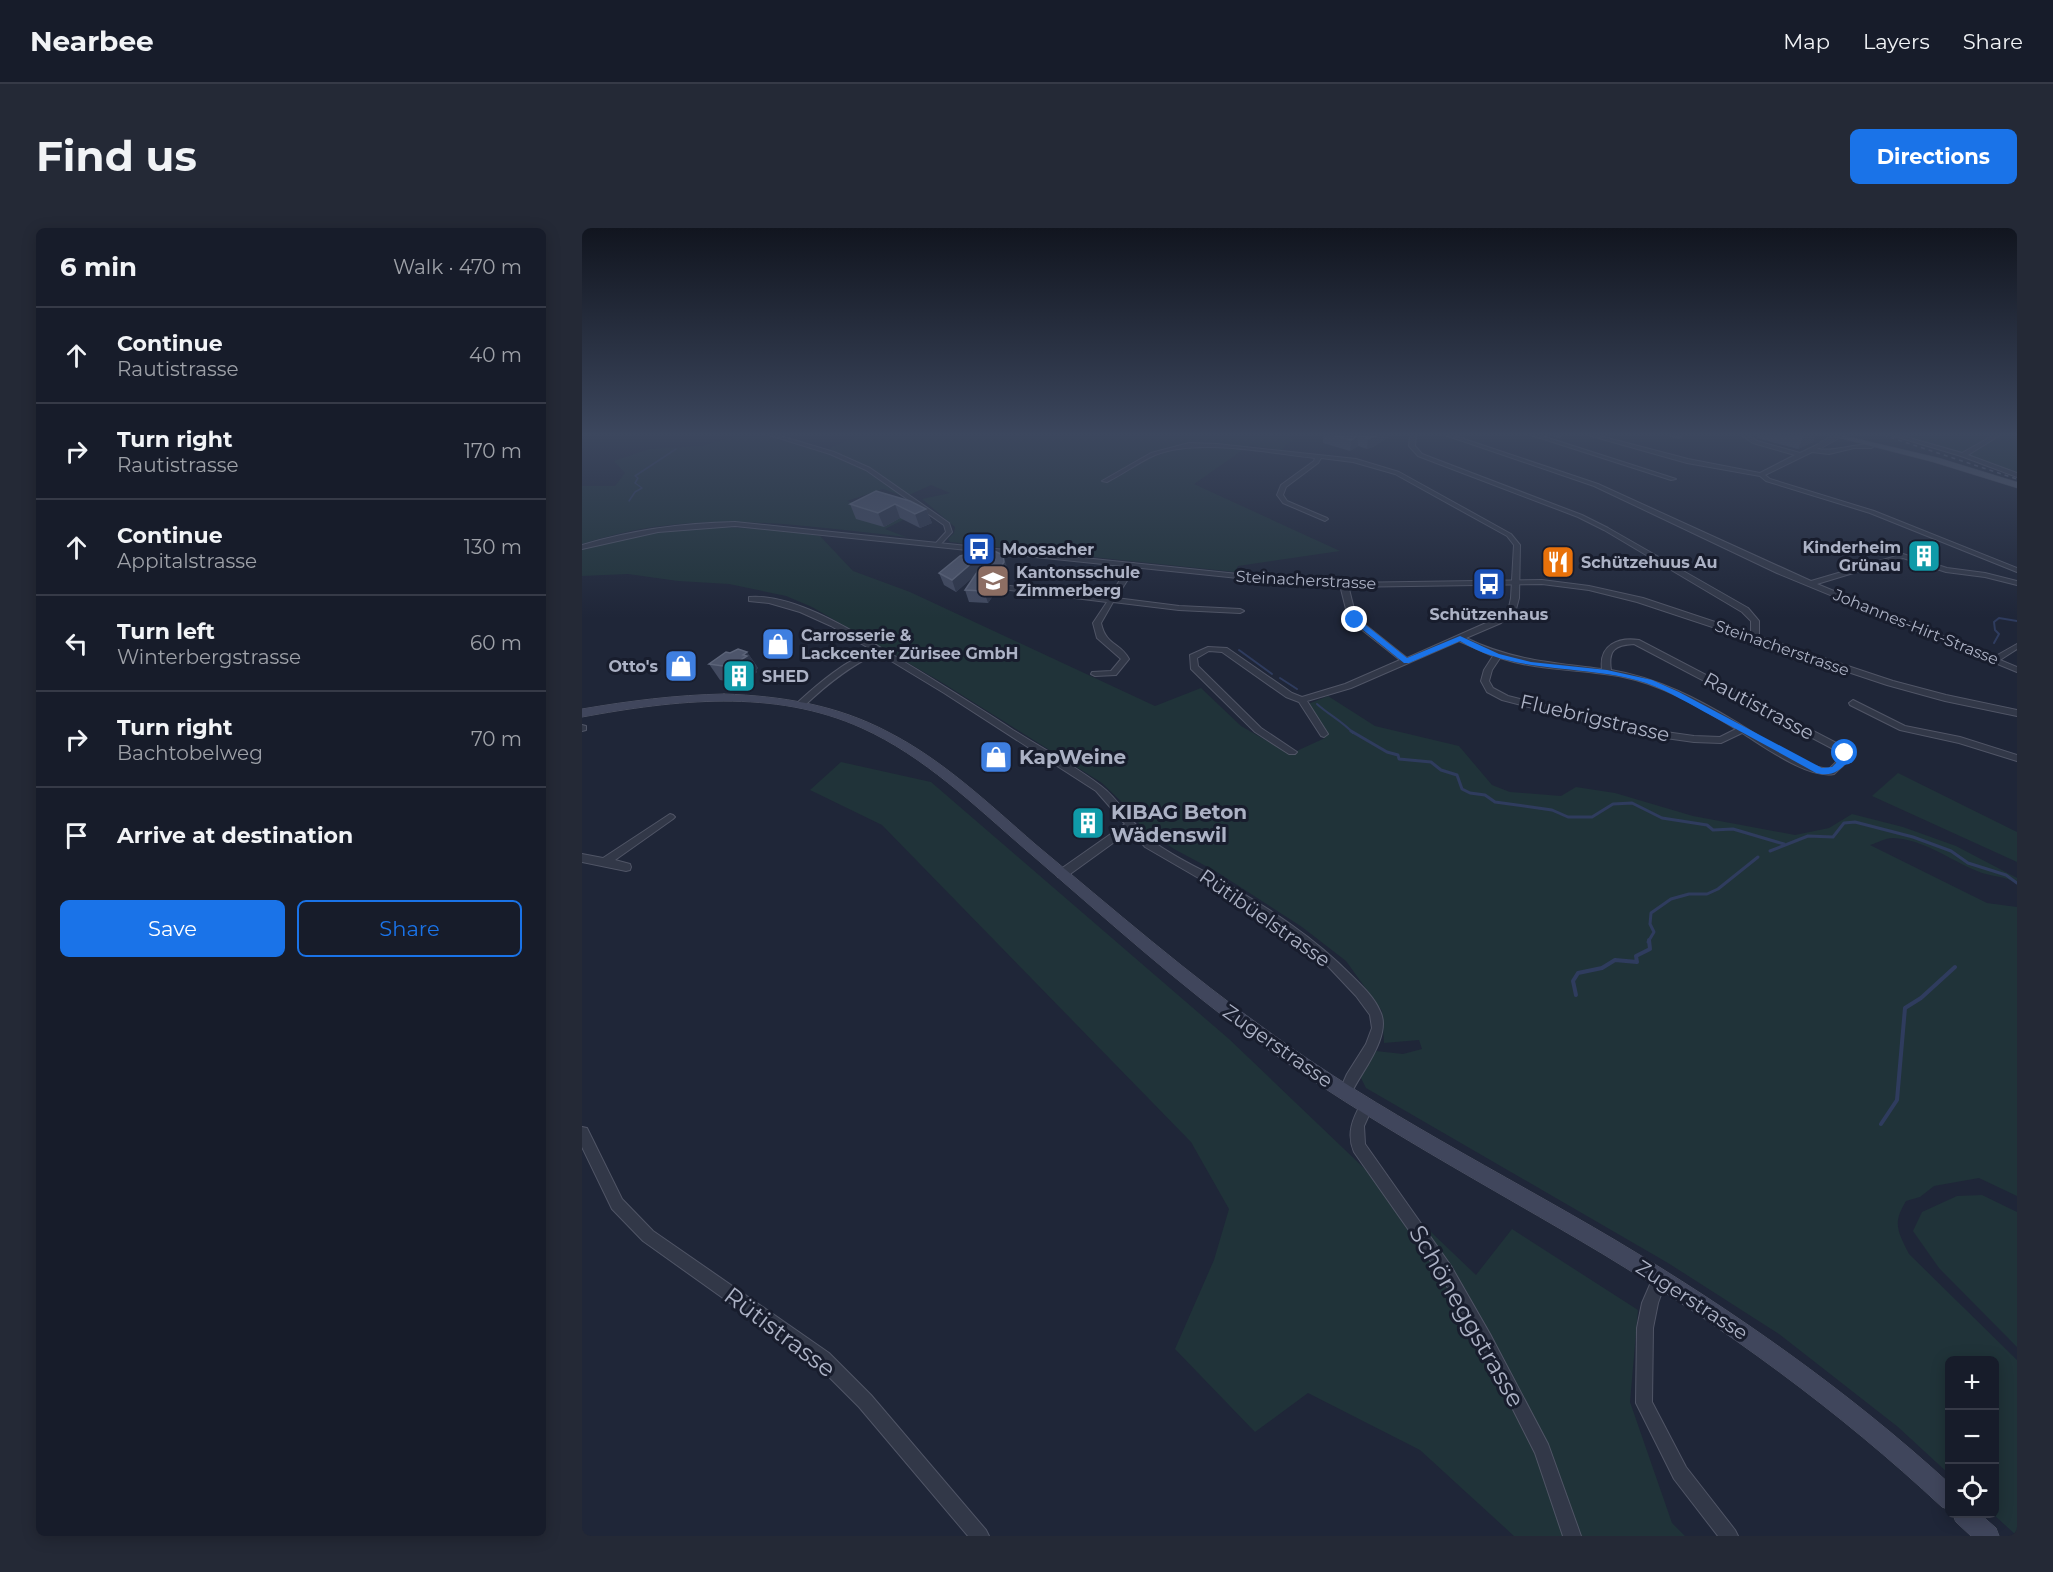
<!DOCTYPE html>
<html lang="en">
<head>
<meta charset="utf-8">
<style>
  body { margin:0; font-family:Montserrat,sans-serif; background:#242936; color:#f1f3f6 }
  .controls { position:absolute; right:18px; bottom:18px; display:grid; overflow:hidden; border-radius:9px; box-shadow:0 3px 15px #0003 }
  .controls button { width:54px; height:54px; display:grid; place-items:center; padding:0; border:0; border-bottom:2px solid #363a47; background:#171c2a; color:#f1f3f6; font:30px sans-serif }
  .stop { position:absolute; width:18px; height:18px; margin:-14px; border:4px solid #1a73e8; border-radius:50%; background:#fff }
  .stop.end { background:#1a73e8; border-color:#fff; box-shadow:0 2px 6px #0008 }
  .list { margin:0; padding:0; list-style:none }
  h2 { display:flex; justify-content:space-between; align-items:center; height:78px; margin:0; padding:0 24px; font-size:26px }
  h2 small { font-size:20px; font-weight:400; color:#9ea1a8 }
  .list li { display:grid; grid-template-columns:39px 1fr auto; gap:18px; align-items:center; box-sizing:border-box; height:96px; padding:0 24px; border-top:2px solid #363a47 }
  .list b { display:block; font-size:22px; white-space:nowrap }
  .list p { margin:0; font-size:20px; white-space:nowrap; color:#9ea1a8 }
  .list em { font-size:20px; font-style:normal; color:#9ea1a8 }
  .actions { display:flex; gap:12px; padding:18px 24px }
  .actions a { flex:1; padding:14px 0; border:2px solid #1a73e8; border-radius:9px; text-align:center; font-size:21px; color:#1a73e8 }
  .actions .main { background:#1a73e8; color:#fff }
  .icon { flex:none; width:33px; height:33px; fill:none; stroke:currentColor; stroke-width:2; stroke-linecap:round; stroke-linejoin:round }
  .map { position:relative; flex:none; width:1435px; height:1308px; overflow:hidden; border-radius:9px }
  header { display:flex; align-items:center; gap:36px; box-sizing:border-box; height:84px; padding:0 30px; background:#171c2a; border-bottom:2px solid #363a47 }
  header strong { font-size:28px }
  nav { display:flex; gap:33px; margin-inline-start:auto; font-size:21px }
  .intro { display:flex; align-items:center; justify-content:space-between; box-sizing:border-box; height:144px; padding:0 36px }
  h1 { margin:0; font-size:42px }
  .button { padding:15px 27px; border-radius:9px; background:#1a73e8; color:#fff; font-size:21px; font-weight:700 }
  main { display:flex; gap:36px; padding:0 36px }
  aside { flex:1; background:#171c2a; border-radius:9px; box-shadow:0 3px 15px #0003 }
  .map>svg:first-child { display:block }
  .green { fill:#203339 }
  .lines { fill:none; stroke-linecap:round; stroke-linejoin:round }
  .stream-far3 { stroke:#2f3c5e; stroke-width:1.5 }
  .stream-far2 { stroke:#2f3c5e; stroke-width:2 }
  .stream-far1 { stroke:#2f3c5e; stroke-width:3 }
  .stream { stroke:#2f3c5e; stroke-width:4 }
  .minor-casing { stroke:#505566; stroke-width:2 }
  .tertiary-casing { stroke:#505566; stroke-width:2 }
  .secondary-casing { stroke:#505566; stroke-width:1 }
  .primary-casing { stroke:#3c4152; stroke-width:1 }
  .minor { fill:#323848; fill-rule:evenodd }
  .tertiary { fill:#323848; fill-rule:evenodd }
  .secondary { fill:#40465c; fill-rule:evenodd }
  .primary { fill:#505769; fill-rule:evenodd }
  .rail { stroke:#545b70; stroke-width:1.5; stroke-dasharray:4 4; stroke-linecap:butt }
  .minor-bridge-casing { stroke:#505566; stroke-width:7; stroke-linecap:butt }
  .minor-bridge { stroke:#323848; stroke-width:6 }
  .wall { fill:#424a60 }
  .shaded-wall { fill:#2f374b }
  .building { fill:#4d556b; stroke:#5c6479; stroke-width:1.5 }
  .route { fill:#1a73e8 }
  .labels { text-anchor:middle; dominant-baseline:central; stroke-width:6; stroke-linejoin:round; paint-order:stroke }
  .far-poi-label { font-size:16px; font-weight:bold; fill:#acb2c5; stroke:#181d2d; text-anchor:start }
  .far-street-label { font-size:16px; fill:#acb2c5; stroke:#181d2d }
  .street-label { font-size:20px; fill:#acb2c5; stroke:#181d2d }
  .poi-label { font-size:20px; font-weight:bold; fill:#acb2c5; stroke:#181d2d; text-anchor:start }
  .near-street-label { font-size:24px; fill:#acb2c5; stroke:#181d2d }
</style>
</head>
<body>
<header>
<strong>Nearbee</strong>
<nav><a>Map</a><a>Layers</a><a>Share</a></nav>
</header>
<div class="intro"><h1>Find us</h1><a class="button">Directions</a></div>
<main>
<aside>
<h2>6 min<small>Walk · 470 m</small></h2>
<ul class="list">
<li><svg class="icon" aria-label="ahead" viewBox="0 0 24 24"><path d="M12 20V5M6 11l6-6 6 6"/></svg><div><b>Continue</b><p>Rautistrasse</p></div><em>40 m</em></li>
<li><svg class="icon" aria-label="right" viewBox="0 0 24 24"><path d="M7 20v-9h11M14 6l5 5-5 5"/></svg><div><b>Turn right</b><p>Rautistrasse</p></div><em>170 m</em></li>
<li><svg class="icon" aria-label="ahead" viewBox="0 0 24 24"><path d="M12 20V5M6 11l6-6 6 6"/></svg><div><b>Continue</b><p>Appitalstrasse</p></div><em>130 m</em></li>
<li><svg class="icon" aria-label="left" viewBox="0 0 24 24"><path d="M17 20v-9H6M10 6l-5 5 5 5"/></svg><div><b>Turn left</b><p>Winterbergstrasse</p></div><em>60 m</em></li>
<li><svg class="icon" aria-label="right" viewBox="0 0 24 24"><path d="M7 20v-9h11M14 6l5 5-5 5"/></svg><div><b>Turn right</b><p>Bachtobelweg</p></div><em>70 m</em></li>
<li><svg class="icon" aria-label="arrive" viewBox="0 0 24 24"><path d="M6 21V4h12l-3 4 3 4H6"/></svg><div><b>Arrive at destination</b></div></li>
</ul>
<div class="actions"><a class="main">Save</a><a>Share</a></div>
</aside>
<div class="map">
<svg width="1435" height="1308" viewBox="0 0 1435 1308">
  <rect width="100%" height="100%" fill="#1f2638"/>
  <g class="green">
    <path d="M277 207H698L711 211 699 222 668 217 612 256 758 323 656 338 653 344 368 314 366 311 372 305 373 299 340 271 368 265 349 257 323 269 301 261 265 273 327 289 303 301 324 309C211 297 111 279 0 316V258H33L43 245 32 233 67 221 119 218 156 208H184L240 224Z"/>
    <polygon points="1312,207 1435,208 1435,247"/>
    <path d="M140 299 197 302 238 308 271 343 328 364 573 478 619 460 659 498 708 526 743 510 726 476 746 468 793 498 877 518 910 557 928 564 979 568 994 559 1033 565 1111 588 1213 607 1247 600 1270 586 1321 599 1374 618 1435 650V656C1423 647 1408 649 1395 643 1368 632 1341 611 1311 610 1303 610 1295 615 1288 617L1405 675 1435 679V968L1397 950 1352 958 1338 969 1324 973C1310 996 1316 1003 1327 1026L1435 1132V1308L1411 1286H1412V1132H1368L1367 1246 1316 1199 1197 1106 1086 1035 784 860 778 848 794 823 821 826 840 821 837 812 802 815 800 783 764 733 720 699 635 644 592 621 560 600 549 583 520 555 359 454 230 379 204 368 147 356 96 353 46 346 0 348V321L67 305Z"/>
    <polygon points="259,534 349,554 647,811 894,1047 930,1001 1056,1082 1048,1174 1090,1295 1103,1308 932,1308 838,1222 726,1165 673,1204 593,1121 632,1032 647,981 609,914 300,597 228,562"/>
    <polygon points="1316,545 1435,604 1435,634 1290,568"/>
    <polygon points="1400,967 1435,984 1435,1119 1357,1040 1331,1003 1340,984 1375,968"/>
  </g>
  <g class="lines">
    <polyline class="stream-far3" points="47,273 53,264 60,260 53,255 56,250 53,248 94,221"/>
    <g class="stream-far2">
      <polyline points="1412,415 1417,406 1413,402 1412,394 1417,390 1435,393"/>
      <polyline points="657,422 690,446"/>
      <polyline points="698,450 715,461"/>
      <path d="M735 476C747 487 760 493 771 505"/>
    </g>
    <g class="stream-far1">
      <polyline points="769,503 805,524 816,527 817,531 849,534 859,542 875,547 880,561 888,565 903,567 913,574 970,582 986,589 1010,589 1031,576 1050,575 1080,590 1125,597 1131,602 1151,601 1202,616"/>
      <polyline points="1188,623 1226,608 1251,609 1262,595 1273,594 1331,609 1369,623 1386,635 1424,647 1435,655"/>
      <polyline points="1066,714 1072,704 1068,696 1069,685 1089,671 1107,666 1125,666 1136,661 1176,629"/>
    </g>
    <g class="stream">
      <polyline points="994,767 991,753 996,745 1020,740 1033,732 1055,734 1054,728 1068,721 1067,712"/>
      <polyline points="1299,896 1315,872 1323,780 1339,770 1373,739"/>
    </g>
    <defs>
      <g id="minor">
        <polygon points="187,207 195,207 252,224 288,240 367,295 370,304 358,317 354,317 354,315 364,304 362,297 284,242 248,226"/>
        <polygon points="828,207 834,207 833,218 840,226 1000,287 1026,300 1166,380 1177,393 1177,411 1173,413 1169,411 1169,393 1160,384 1022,302 996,289 836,228 827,218"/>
        <polygon points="863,207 870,207 1016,256 1229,353 1321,326 1365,340 1403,345 1435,353 1435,357 1403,349 1364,344 1321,330 1235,356 1412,429 1435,416 1435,421 1418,432 1435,439 1435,444 1195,345 1012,258"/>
        <polygon points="949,207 957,207 1094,251 1089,252"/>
        <path d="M1006 207H1014L1106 231 1178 245 1213 227 1171 215 1159 207H1165L1175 213 1218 225 1239 215 1241 216V218L1235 221C1254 224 1272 215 1291 217V219L1289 220H1272L1247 226 1230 224 1183 247 1188 251 1292 283 1435 340V344L1288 285 1184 253 1178 248 1105 235Z"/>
        <polygon points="1309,207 1317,207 1380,225 1412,207 1418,207 1386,227 1435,245 1435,249 1379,228"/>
        <path d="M607 215 635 216 774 231 817 244 929 306 938 317 937 370 933 385 919 395 884 410C928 432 972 435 1020 441 1017 417 1036 409 1057 412L1262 519 1268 531 1252 546C1226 551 1183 519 1160 505L1139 515 1112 514 1048 505 920 472 905 464 899 453 902 442 911 428 877 413 769 460 725 473 746 506 742 509 739 508 717 474 704 469 640 424 627 423 615 430 616 438 679 500 715 524 713 526H707L673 504 609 441 608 427 626 419 645 420 710 465 720 469 763 456 818 432 770 394 764 381 758 357 759 355 766 357 772 381 776 391 825 430 913 391 926 384 929 370 932 317 925 308 813 246 771 234 739 230 736 235 704 259 701 267 705 273 745 290 746 291 743 293 701 275 695 267 699 257 732 233 733 230C687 225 617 210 573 227 557 234 541 246 525 254L520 253 569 225ZM1052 416 1255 523 1258 530 1247 541C1221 539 1179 509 1156 495 1116 471 1076 450 1029 442 1026 422 1033 417 1052 416ZM918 430C957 443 1000 441 1041 449 1082 457 1119 480 1154 501L1138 509 1112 508 1048 499 926 468 911 460 907 453 910 442Z"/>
        <path d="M551 335 555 337 534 370 597 378 658 381 662 383 658 385 597 382 531 374 519 395C524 418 538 414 547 431L534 447 513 448 509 446 510 444 529 443 539 431 515 410 511 395 525 374 428 362 424 360 428 358 527 370 547 337Z"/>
        <path d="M167 369C214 365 277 407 316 430 355 454 393 477 431 502 460 520 493 538 519 558 539 573 551 599 572 614 592 629 617 640 638 652 685 679 732 709 770 748 780 758 792 769 798 783 811 808 778 845 768 868L763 870 758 868 757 864 765 846 784 816 790 800 788 787 774 768 742 734 663 677 563 619 549 602 484 649H476L475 646 476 643 543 596 514 563 362 465 296 425C267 438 243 458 221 479H215V475C238 454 262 434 290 422L249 398 218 384 187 375 167 373Z"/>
        <polygon points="1271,472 1323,498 1378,509 1435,527 1435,533 1377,515 1318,502 1268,477 1267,475"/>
        <polygon points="0,497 4,498 4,502 0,503"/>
        <polygon points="88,586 91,587 93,589 91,591 33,632 48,636 49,639 48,642 44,643 0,634 0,626 21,630"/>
        <path d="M785 872 790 874 791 878 782 898 783 916 869 1038 908 1106 966 1216 999 1308H981L953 1225 898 1116 859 1048 772 924C764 905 771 890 780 874Z"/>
        <polygon points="0,899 5,900 40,971 71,1003 247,1125 289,1167 404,1302 407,1308 386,1308 277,1179 235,1137 61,1013 30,981 0,919"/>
        <polygon points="1078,1043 1083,1045 1085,1050 1076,1075 1071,1100 1070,1174 1104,1239 1153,1302 1156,1308 1136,1308 1092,1251 1054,1175 1055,1100 1060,1075 1073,1045"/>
      </g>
      <path id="tertiary" d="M153 294 715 352 762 355 960 352 1007 358 1061 370 1311 453 1364 467 1435 482V488L1363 473 1305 457 1055 374 1007 362 960 356 762 359 715 356 153 298 76 304 0 321V317C50 302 101 295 153 294Z"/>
      <g id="secondary">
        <path d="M142 466C200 468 255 477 306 504 361 532 407 576 453 616 531 681 607 747 690 806 798 884 918 944 1033 1012 1152 1083 1265 1162 1368 1256V1282L1360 1279C1256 1182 1143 1100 1021 1026 907 958 789 896 681 818 598 758 521 688 443 621 392 577 342 528 280 500 192 460 93 472 0 489V481C47 473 94 467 142 466Z"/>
        <polygon points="1371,1286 1398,1286 1414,1300 1417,1308 1389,1308 1374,1294"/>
      </g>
      <polygon id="primary" points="1246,207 1259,207 1357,230 1435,254 1435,260 1351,234"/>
    </defs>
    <use href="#minor" class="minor-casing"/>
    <use href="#tertiary" class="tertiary-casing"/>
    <use href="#secondary" class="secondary-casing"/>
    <use href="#primary" class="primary-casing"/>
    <use href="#minor" class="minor"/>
    <use href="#tertiary" class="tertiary"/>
    <use href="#secondary" class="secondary"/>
    <use href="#primary" class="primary"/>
    <polyline class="rail" points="1301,207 1435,251"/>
    <defs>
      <polyline id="minor-bridge" points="1239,217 1257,207"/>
    </defs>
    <use href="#minor-bridge" class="minor-bridge-casing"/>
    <use href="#minor-bridge" class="minor-bridge"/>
  </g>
  <g class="wall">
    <polygon points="741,207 810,207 791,219 785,221 776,218 768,223 741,215"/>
    <polygon points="965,207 982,207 977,210"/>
    <polygon points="1082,207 1103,207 1097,211"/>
    <polygon points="1176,207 1234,207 1231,214 1216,221 1174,210"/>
    <polygon points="328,273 344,281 350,295 338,300 318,290 302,299 274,291 268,276"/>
    <polygon points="407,325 425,339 426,346 406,375 387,374 383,362 392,348 374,364 362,357 357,345"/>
    <polygon points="165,424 176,440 174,442 175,444 159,456 138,452 127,436 148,425"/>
  </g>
  <g class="shaded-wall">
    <polygon points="776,207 776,218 768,223 769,212"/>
    <polygon points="795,207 810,207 791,219 785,221 786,210"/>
    <polygon points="1222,207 1234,207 1231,214 1216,221"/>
    <polygon points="313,276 318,290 302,299 296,285"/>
    <polygon points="344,281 350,295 338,300 333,286"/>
    <polygon points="406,321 410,333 374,364 370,352"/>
    <polygon points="421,327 425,339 426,346 406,375 402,363"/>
    <polygon points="165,424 176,440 174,442 175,444 159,456 148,439"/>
  </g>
  <g class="building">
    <polygon points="750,207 795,207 792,209 786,210 776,207 769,212"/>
    <polygon points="294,263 328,273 344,281 333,286 313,276 296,285 268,276"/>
    <polygon points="406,321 370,352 357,345 378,328"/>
    <polygon points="410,322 421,327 422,334 402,363 383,362"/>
    <polygon points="156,421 165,424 161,427 165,428 148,439 127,436 144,424 148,425"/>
  </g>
  <linearGradient id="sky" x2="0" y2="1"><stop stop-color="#11151f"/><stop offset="0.53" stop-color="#3c475e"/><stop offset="1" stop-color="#3c475e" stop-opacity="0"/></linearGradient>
  <rect width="1435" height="390" fill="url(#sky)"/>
  <path class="route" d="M770 390H775L825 430 878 408 917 426 949 434 1025 442 1070 452 1097 464 1240 540 1250 539 1259 530 1260 523H1266L1268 531C1258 543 1250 549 1234 545 1200 526 1165 507 1130 488 1109 477 1087 463 1064 455 1003 435 935 448 878 413L827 435H822L770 393Z"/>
  <defs>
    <symbol id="bus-square" viewBox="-11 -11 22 22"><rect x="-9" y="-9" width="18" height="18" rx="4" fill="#1a4fb4" stroke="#181d2d"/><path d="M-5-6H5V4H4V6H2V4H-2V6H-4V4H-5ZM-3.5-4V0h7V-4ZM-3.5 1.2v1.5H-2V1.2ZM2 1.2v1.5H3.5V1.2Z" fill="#fff"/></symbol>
    <symbol id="building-square" viewBox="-11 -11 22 22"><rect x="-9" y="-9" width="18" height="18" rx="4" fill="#0f9aa8" stroke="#181d2d"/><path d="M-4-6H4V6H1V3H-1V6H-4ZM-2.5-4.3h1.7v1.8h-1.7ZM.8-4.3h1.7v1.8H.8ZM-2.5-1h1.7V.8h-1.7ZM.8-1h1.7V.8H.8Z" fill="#fff"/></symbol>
    <symbol id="restaurant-square" viewBox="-11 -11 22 22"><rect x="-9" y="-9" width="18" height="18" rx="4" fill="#e8710a" stroke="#181d2d"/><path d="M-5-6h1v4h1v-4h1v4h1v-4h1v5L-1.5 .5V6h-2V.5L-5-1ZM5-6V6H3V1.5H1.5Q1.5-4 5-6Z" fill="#fff"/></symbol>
    <symbol id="school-square" viewBox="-11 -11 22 22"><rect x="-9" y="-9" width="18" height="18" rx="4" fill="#8d6e63" stroke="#181d2d"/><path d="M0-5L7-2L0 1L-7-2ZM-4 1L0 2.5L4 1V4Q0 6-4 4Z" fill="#fff"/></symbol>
    <symbol id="shop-square" viewBox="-11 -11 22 22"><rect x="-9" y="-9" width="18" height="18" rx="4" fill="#3f7fe0" stroke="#181d2d"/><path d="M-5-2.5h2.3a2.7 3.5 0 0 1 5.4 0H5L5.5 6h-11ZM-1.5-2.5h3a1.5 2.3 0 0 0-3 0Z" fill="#fff"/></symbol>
  </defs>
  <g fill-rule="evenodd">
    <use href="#bus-square" x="378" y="302" width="38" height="38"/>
    <use href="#building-square" x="1323" y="309" width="38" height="38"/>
    <use href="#restaurant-square" x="957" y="315" width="38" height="38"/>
    <use href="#school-square" x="392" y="334" width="38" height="38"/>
    <use href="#bus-square" x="888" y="337" width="38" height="38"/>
    <use href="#shop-square" x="177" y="397" width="38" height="38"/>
    <use href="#shop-square" x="80" y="419" width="38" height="38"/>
    <use href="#building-square" x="138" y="429" width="38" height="38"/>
    <use href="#shop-square" x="395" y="510" width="38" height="38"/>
    <use href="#building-square" x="487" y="576" width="38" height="38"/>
  </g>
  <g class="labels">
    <g class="far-poi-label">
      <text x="1319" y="319" text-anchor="end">Kinderheim<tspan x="1319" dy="18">Grünau</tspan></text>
      <text x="420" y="321">Moosacher</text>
      <text x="999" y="334">Schützehuus Au</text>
      <text x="434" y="344">Kantonsschule<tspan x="434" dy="18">Zimmerberg</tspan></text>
      <text x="907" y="386" text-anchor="middle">Schützenhaus</text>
      <text x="219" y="407">Carrosserie &amp;<tspan x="219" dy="18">Lackcenter Zürisee GmbH</tspan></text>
      <text x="76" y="438" text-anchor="end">Otto's</text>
      <text x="180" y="448">SHED</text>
    </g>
    <g class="far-street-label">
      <text transform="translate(724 352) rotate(3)">Steinacherstrasse</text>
      <text transform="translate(1334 399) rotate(22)">Johannes-Hirt-Strasse</text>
      <text transform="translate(1200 420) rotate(19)">Steinacherstrasse</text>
    </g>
    <g class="street-label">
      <text transform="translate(1177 478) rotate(28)">Rautistrasse</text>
      <text transform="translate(1013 490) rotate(13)">Fluebrigstrasse</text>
      <text transform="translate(683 690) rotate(35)">Rütibüelstrasse</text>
      <text transform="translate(696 818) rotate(35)">Zugerstrasse</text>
      <text transform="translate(1110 1072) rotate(33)">Zugerstrasse</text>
    </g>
    <g class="poi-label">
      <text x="437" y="529">KapWeine</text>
      <text x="529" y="584">KIBAG Beton<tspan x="529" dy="23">Wädenswil</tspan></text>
    </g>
    <g class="near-street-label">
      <text transform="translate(885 1088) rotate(60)">Schöneggstrasse</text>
      <text transform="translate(198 1104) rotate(37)">Rütistrasse</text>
    </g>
  </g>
</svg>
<div class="controls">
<button>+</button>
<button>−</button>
<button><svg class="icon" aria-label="locate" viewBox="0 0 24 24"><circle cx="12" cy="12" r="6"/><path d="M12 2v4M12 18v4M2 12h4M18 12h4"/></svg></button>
</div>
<div class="stop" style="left:1263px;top:525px"></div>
<div class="stop end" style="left:773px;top:392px"></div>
</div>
</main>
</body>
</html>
